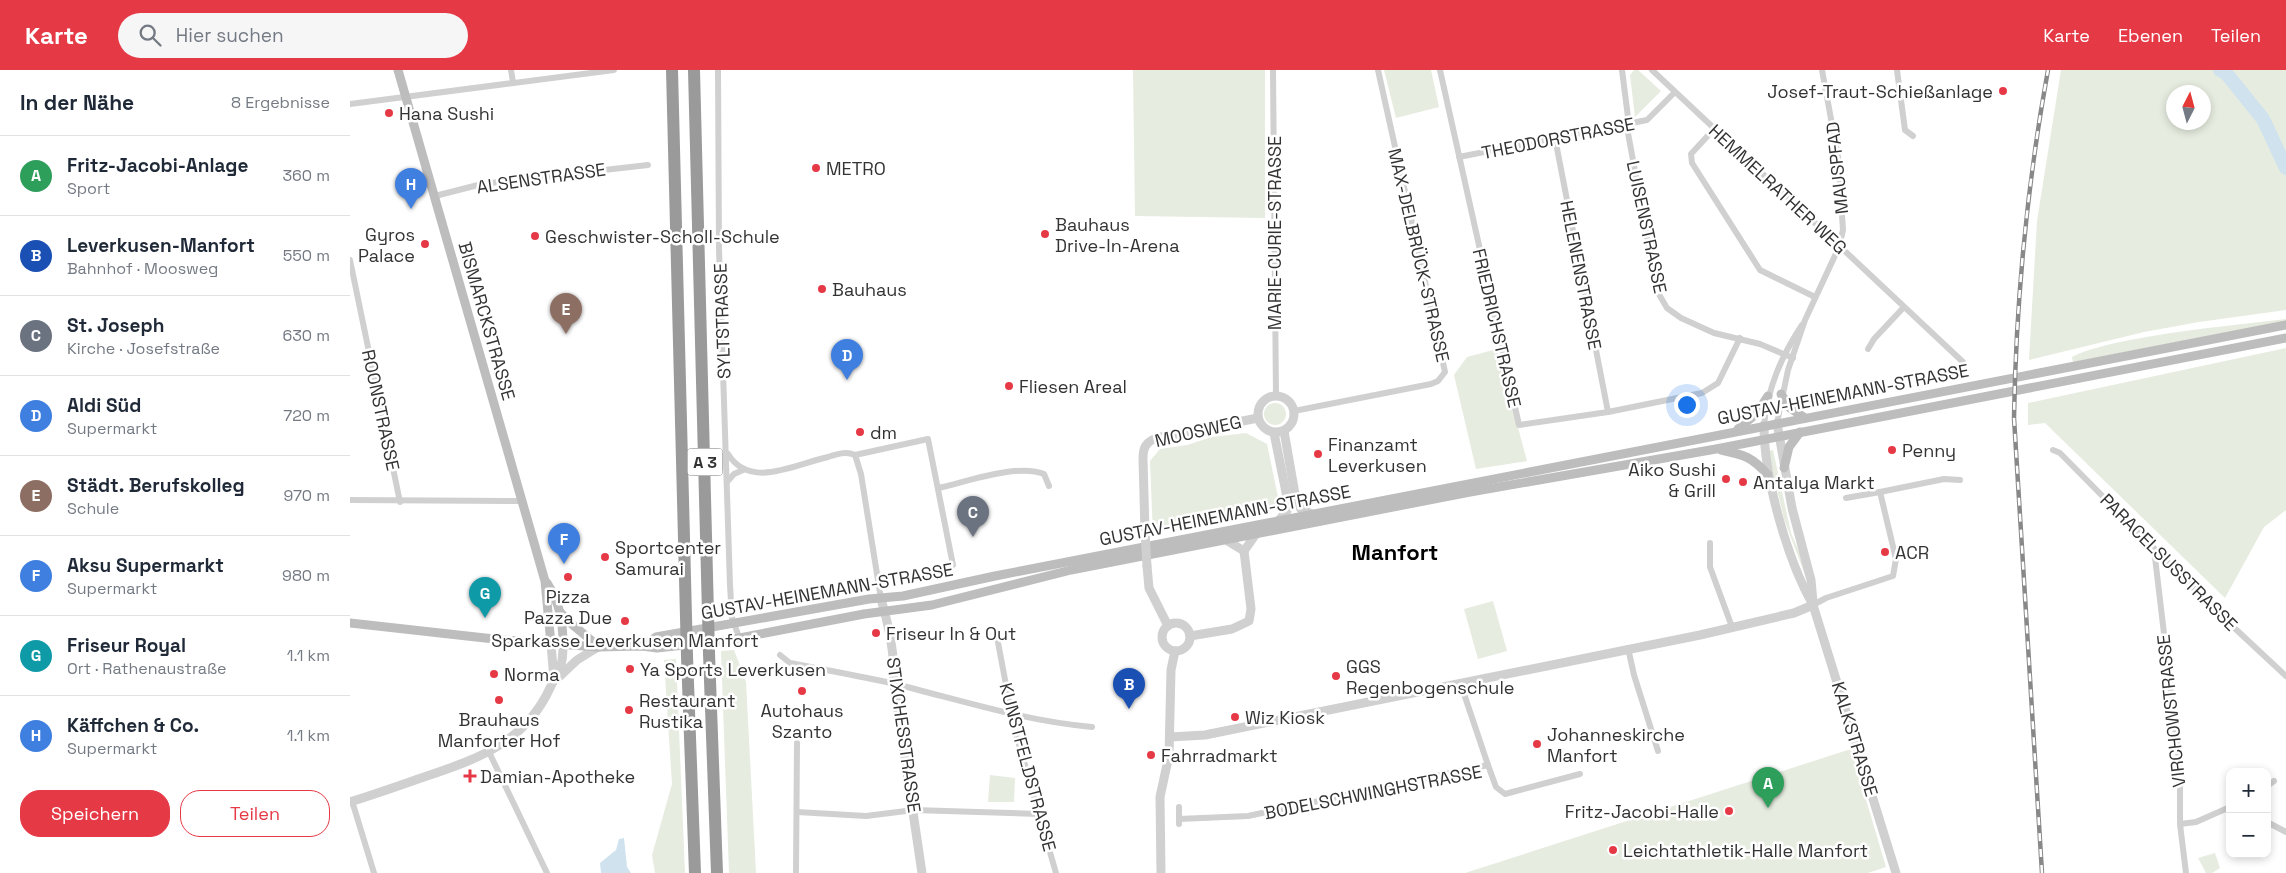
<!DOCTYPE html>
<html lang="de">
<head>
<meta charset="utf-8">
<style>
  body { margin:0; font-family:"Space Grotesk",sans-serif; background:#f6f6f7; color:#1f2937 }
  .controls { position:absolute; right:15px; bottom:15px; display:grid; overflow:hidden; border-radius:10px; box-shadow:0 2px 8px #0003 }
  .controls button { width:45px; height:45px; display:grid; place-items:center; padding:0; border:0; border-bottom:1px solid #e0e1e3; background:#fff; color:#1f2937; font:25px sans-serif }
  .compass { position:absolute; left:1816px; top:15px; width:45px; height:45px; border-radius:50%; background:#fff; box-shadow:0 2px 8px #0003; rotate:6deg }
  .you { position:absolute; left:1336px; top:334px; width:18px; height:18px; margin:-12px; border:4px solid #fff; border-radius:50%; background:#1a73e8; box-shadow:0 0 0 8px #1a73e833 }
  .badge { display:grid; place-items:center; width:32px; height:32px; border-radius:50%; background:#e63946; color:#fff; font-size:16px; font-weight:700 }
  .pin { position:absolute; translate:-50% -41px; filter:drop-shadow(0 1px 2px #0008) }
  .pin::after { content:''; position:absolute; top:26px; width:18px; height:15px; background:inherit; clip-path:polygon(0 0,100% 0,50% 100%) }
  .list { margin:0; padding:0; list-style:none }
  h2 { display:flex; justify-content:space-between; align-items:center; height:65px; margin:0; padding:0 20px; font-size:21px }
  h2 small { font-size:16px; font-weight:400; color:#747a83 }
  .list li { display:grid; grid-template-columns:32px 1fr auto; gap:15px; align-items:center; box-sizing:border-box; height:80px; padding:0 20px; border-top:1px solid #e0e1e3 }
  .list b { display:block; font-size:19px; white-space:nowrap }
  .list p { margin:0; font-size:16px; white-space:nowrap; color:#747a83 }
  .list em { font-size:16px; font-style:normal; color:#747a83 }
  .actions { display:flex; gap:10px; padding:15px 20px }
  .actions a { flex:1; padding:11px 0; border:1px solid #e63946; border-radius:20px; text-align:center; font-size:18px; color:#e63946 }
  .actions .main { background:#e63946; color:#fff }
  .icon { flex:none; width:28px; height:28px; fill:none; stroke:currentColor; stroke-width:2; stroke-linecap:round; stroke-linejoin:round }
  .map { position:relative; flex:none; width:1936px; height:803px; overflow:hidden }
  header { display:flex; align-items:center; gap:30px; box-sizing:border-box; height:70px; padding:0 25px; background:#e63946; color:#fff }
  header strong { font-size:24px }
  nav { display:flex; gap:28px; margin-inline-start:auto; font-size:18px }
  .search { width:350px; height:45px; background:#f6f6f7; display:flex; align-items:center; gap:12px; box-sizing:border-box; padding:0 18px; border-radius:28px; color:#747a83; font-size:19px }
  main { display:flex }
  aside { flex:1; background:#fff }
  .map>svg:first-child { display:block }
  .green { fill:#e6ecdf; fill-rule:evenodd }
  .water { fill:#cfe2ee }
  .lines { fill:none; stroke-linecap:round; stroke-linejoin:round }
  .river { stroke:#cfe2ee; stroke-width:14 }
  .minor { stroke:#d0d0d0; stroke-width:6 }
  .tertiary { stroke:#d0d0d0; stroke-width:9 }
  .secondary { stroke:#bdbdbd; stroke-width:9 }
  .motorway { stroke:#9a9a9a; stroke-width:12 }
  .rail-casing { stroke:#888; stroke-width:4.5 }
  .rail { stroke:#fff; stroke-width:2.5; stroke-dasharray:8; stroke-linecap:butt }
  .tertiary-bridge { stroke:#d0d0d0; stroke-width:9 }
  .motorway-bridge { stroke:#9a9a9a; stroke-width:12 }
  .poi-dot { fill:#e63946; stroke:#fff; stroke-width:2 }
  .labels { text-anchor:middle; dominant-baseline:central; stroke-width:5; stroke-linejoin:round; paint-order:stroke }
  .shield { fill:#fff; stroke:#707070; stroke-width:1 }
  .shield-label { font-size:16px; font-weight:bold; fill:#333 }
  .poi-label { font-size:18px; fill:#333; stroke:#fff; text-anchor:start }
  .street-label { font-size:18px; fill:#333; stroke:#fff }
  .district-label { font-size:22px; font-weight:bold; fill:#000; stroke:#fff }
</style>
</head>
<body>
<header>
<strong>Karte</strong>
<div class="search"><svg class="icon" aria-label="search" viewBox="0 0 24 24"><circle cx="10" cy="10" r="6"/><path d="M15 15l6 6"/></svg>Hier suchen</div>
<nav><a>Karte</a><a>Ebenen</a><a>Teilen</a></nav>
</header>
<main>
<aside>
<h2>In der Nähe<small>8 Ergebnisse</small></h2>
<ul class="list">
<li><span class="badge" style="background:#2e9e5b">A</span><div><b>Fritz-Jacobi-Anlage</b><p>Sport</p></div><em>360 m</em></li>
<li><span class="badge" style="background:#1a4fb4">B</span><div><b>Leverkusen-Manfort</b><p>Bahnhof · Moosweg</p></div><em>550 m</em></li>
<li><span class="badge" style="background:#6b7280">C</span><div><b>St. Joseph</b><p>Kirche · Josefstraße</p></div><em>630 m</em></li>
<li><span class="badge" style="background:#3f7fe0">D</span><div><b>Aldi Süd</b><p>Supermarkt</p></div><em>720 m</em></li>
<li><span class="badge" style="background:#8d6e63">E</span><div><b>Städt. Berufskolleg</b><p>Schule</p></div><em>970 m</em></li>
<li><span class="badge" style="background:#3f7fe0">F</span><div><b>Aksu Supermarkt</b><p>Supermarkt</p></div><em>980 m</em></li>
<li><span class="badge" style="background:#0f9aa8">G</span><div><b>Friseur Royal</b><p>Ort · Rathenaustraße</p></div><em>1.1 km</em></li>
<li><span class="badge" style="background:#3f7fe0">H</span><div><b>Käffchen &amp; Co.</b><p>Supermarkt</p></div><em>1.1 km</em></li>
</ul>
<div class="actions"><a class="main">Speichern</a><a>Teilen</a></div>
</aside>
<div class="map">
<svg width="1936" height="803" viewBox="0 0 1936 803">
  <rect width="100%" height="100%" fill="#fff"/>
  <g class="green">
    <polygon points="783,0 915,0 915,148 785,146"/>
    <polygon points="1034,0 1081,0 1089,37 1046,48"/>
    <polygon points="1284,0 1288,0 1311,21 1285,47 1280,5"/>
    <path d="M1711 0H1936V240L1849 252 1794 262 1679 290 1687 151ZM1824 22H1854V52H1824Z"/>
    <path d="M1936 249V251L1723 292 1722 287C1740 278 1761 274 1780 270 1832 260 1884 255 1936 249Z"/>
    <polygon points="1936,278 1936,440 1914,457 1875,528 1695,353 1678,355 1678,333"/>
    <polygon points="1147,279 1177,391 1126,399 1104,305 1117,287"/>
    <circle cx="925" cy="344" r="11"/>
    <polygon points="896,363 917,374 929,432 924,437 825,456 803,465 800,391 810,379 837,375 862,367"/>
    <polygon points="1423,380 1441,463 1451,486 1458,513 1434,449 1418,381"/>
    <polygon points="1143,531 1157,581 1128,589 1114,539"/>
    <polygon points="384,580 396,612 406,803 379,803 371,581"/>
    <polygon points="326,589 335,803 305,803 302,785 322,714 314,590"/>
    <polygon points="1501,679 1536,797 1518,803 1115,803"/>
    <polygon points="640,705 665,708 664,732 638,732"/>
    <polygon points="1865,783 1870,798 1862,803 1856,803 1848,788"/>
  </g>
  <polygon class="water" points="274,768 277,797 281,803 251,803 250,793 266,780 269,769"/>
  <g class="lines">
    <polyline class="river" points="1870,0 1876,3 1913,49 1936,98"/>
    <g class="minor">
      <polyline points="161,0 163,12"/>
      <polyline points="368,0 369,179 380,515 382,548 389,567"/>
      <polyline points="923,0 926,326"/>
      <polyline points="1090,0 1169,355 1258,342 1352,323 1368,313 1390,268"/>
      <polyline points="1272,0 1279,55 1278,63 1307,221 1317,238 1331,248 1364,263 1410,274 1443,288"/>
      <polyline points="1302,0 1613,292"/>
      <polyline points="1547,0 1555,60 1563,66"/>
      <polyline points="0,34 264,0"/>
      <polyline points="1364,59 1341,84 1342,93 1410,200 1465,227"/>
      <polyline points="1205,68 1258,342"/>
      <polyline points="1109,87 1297,50 1325,22"/>
      <polyline points="85,126 132,114 298,95"/>
      <polyline points="0,190 50,432"/>
      <polyline points="1518,279 1524,269 1554,237"/>
      <polyline points="944,341 1081,314 1088,311 1095,302 1028,0"/>
      <polyline points="1427,353 1438,300 1455,250 1489,177 1493,160 1488,87 1472,0"/>
      <path d="M1414 355C1418 317 1431 287 1452 255"/>
      <polyline points="1703,380 1710,383 1863,538 1936,606"/>
      <path d="M378 384C400 420 446 394 478 387 487 384 496 381 505 385L511 404 531 529"/>
      <polyline points="505,385 578,369 603,495"/>
      <polyline points="377,412 384,404 393,400"/>
      <path d="M588 418C616 412 668 393 694 404L699 416"/>
      <polyline points="1496,428 1530,422"/>
      <polyline points="0,430 172,431"/>
      <polyline points="1360,473 1360,497 1382,557"/>
      <polyline points="1804,479 1830,699 1830,754 1836,803"/>
      <polyline points="1463,535 1476,528 1543,506 1546,489 1530,422 1594,409 1610,410"/>
      <polyline points="646,562 664,657 706,803"/>
      <polyline points="1278,578 1284,605 1308,681"/>
      <path d="M430 585 440 593C475 600 510 606 545 614 610 630 674 651 742 657"/>
      <polyline points="1110,612 1138,695"/>
      <polyline points="139,682 197,803"/>
      <polyline points="1917,716 1924,711"/>
      <polyline points="2,731 24,803"/>
      <polyline points="829,737 829,754"/>
      <polyline points="447,742 516,746 564,740 689,744"/>
      <polyline points="829,749 898,746 1138,695 1146,717 1155,724 1230,704"/>
      <polyline points="1917,752 1936,762"/>
      <polyline points="1830,754 1846,752 1880,737"/>
      <polyline points="446,803 447,673"/>
    </g>
    <g class="tertiary">
      <circle cx="926" cy="344" r="18"/>
      <polyline points="1427,353 1442,438 1461,510 1463,532"/>
      <path d="M1414 355C1414 408 1437 489 1463 535L1546 803"/>
      <polyline points="934,361 946,430 951,439 962,444"/>
      <polyline points="924,363 938,432 937,441 929,450"/>
      <path d="M795 462 793 389C793 378 795 373 806 368L908 348"/>
      <polyline points="876,470 894,481"/>
      <polyline points="797,496 799,518 818,556"/>
      <path d="M531 529C539 556 545 585 544 614L572 803"/>
      <circle cx="826" cy="567" r="14"/>
      <polyline points="840,566 882,559 899,551 901,539 894,481 906,464"/>
      <polyline points="201,574 204,610"/>
      <polyline points="209,607 227,590 248,577"/>
      <polyline points="820,667 855,665 1350,565 1444,543 1463,535"/>
      <path d="M0 732C26 724 51 715 77 706 130 688 175 672 200 618 209 599 213 598 213 575"/>
      <polyline points="811,803 810,727 819,685 821,600 825,581"/>
    </g>
    <g class="secondary">
      <polyline points="48,0 195,511 201,574"/>
      <polyline points="1431,324 1440,338 1455,348"/>
      <polyline points="1388,359 1407,343 1418,326"/>
      <path d="M1371 380C1395 385 1402 387 1418 405"/>
      <polyline points="1434,398 1439,377 1450,362"/>
      <path d="M197 513C210 533 213 552 213 575"/>
      <path d="M211 543C221 556 236 564 248 577"/>
      <polyline points="0,553 153,570 248,577 292,576 307,578 379,570 514,544 582,535 721,500 1120,422 1366,379 1936,268"/>
      <polyline points="292,576 306,567 519,529 553,526 645,506 1936,255"/>
    </g>
    <g class="motorway">
      <polyline points="322,0 336,547"/>
      <polyline points="344,0 358,544"/>
      <polyline points="359,583 367,803"/>
      <polyline points="337,586 345,803"/>
    </g>
    <defs>
      <path id="rail" d="M1692 803 1664 348C1666 231 1677 115 1698 0"/>
    </defs>
    <use href="#rail" class="rail-casing"/>
    <use href="#rail" class="rail"/>
    <polyline class="tertiary-bridge" points="795,462 797,496"/>
    <g class="motorway-bridge">
      <polyline points="358,544 359,583"/>
      <polyline points="336,547 337,586"/>
    </g>
  </g>
  <g class="poi-dot">
    <circle cx="1653" cy="21" r="5"/>
    <circle cx="39" cy="43" r="5"/>
    <circle cx="466" cy="98" r="5"/>
    <circle cx="695" cy="164" r="5"/>
    <circle cx="185" cy="166" r="5"/>
    <circle cx="75" cy="174" r="5"/>
    <circle cx="472" cy="219" r="5"/>
    <circle cx="659" cy="316" r="5"/>
    <circle cx="510" cy="362" r="5"/>
    <circle cx="1542" cy="380" r="5"/>
    <circle cx="968" cy="384" r="5"/>
    <circle cx="1376" cy="409" r="5"/>
    <circle cx="1393" cy="412" r="5"/>
    <circle cx="1535" cy="482" r="5"/>
    <circle cx="255" cy="487" r="5"/>
    <circle cx="218" cy="507" r="5"/>
    <circle cx="275" cy="551" r="5"/>
    <circle cx="526" cy="563" r="5"/>
    <circle cx="280" cy="599" r="5"/>
    <circle cx="144" cy="604" r="5"/>
    <circle cx="986" cy="606" r="5"/>
    <circle cx="452" cy="621" r="5"/>
    <circle cx="149" cy="630" r="5"/>
    <circle cx="279" cy="640" r="5"/>
    <circle cx="885" cy="647" r="5"/>
    <circle cx="1187" cy="674" r="5"/>
    <circle cx="801" cy="685" r="5"/>
    <path d="M117.5 698.5h5v5h5v5h-5v5h-5v-5h-5v-5h5z"/>
    <circle cx="1379" cy="741" r="5"/>
    <circle cx="1263" cy="780" r="5"/>
  </g>
  <g class="labels">
    <rect class="shield" x="337.5" y="378.5" width="35" height="27" rx="4"/>
    <g class="shield-label">
      <text x="355" y="392">A 3</text>
    </g>
    <g class="poi-label">
      <text x="1643" y="21" text-anchor="end">Josef-Traut-Schießanlage</text>
      <text x="49" y="43">Hana Sushi</text>
      <text x="476" y="98">METRO</text>
      <text x="705" y="154">Bauhaus<tspan x="705" dy="21">Drive-In-Arena</tspan></text>
      <text x="65" y="164" text-anchor="end">Gyros<tspan x="65" dy="21">Palace</tspan></text>
      <text x="195" y="166">Geschwister-Scholl-Schule</text>
      <text x="482" y="219">Bauhaus</text>
      <text x="669" y="316">Fliesen Areal</text>
      <text x="520" y="362">dm</text>
      <text x="978" y="374">Finanzamt<tspan x="978" dy="21">Leverkusen</tspan></text>
      <text x="1552" y="380">Penny</text>
      <text x="1366" y="399" text-anchor="end">Aiko Sushi<tspan x="1366" dy="21">&amp; Grill</tspan></text>
      <text x="1403" y="412">Antalya Markt</text>
      <text x="265" y="477">Sportcenter<tspan x="265" dy="21">Samurai</tspan></text>
      <text x="1545" y="482">ACR</text>
      <text x="218" y="526" text-anchor="middle">Pizza<tspan x="218" dy="21">Pazza Due</tspan></text>
      <text x="536" y="563">Friseur In &amp; Out</text>
      <text x="275" y="570" text-anchor="middle">Sparkasse Leverkusen Manfort</text>
      <text x="996" y="596">GGS<tspan x="996" dy="21">Regenbogenschule</tspan></text>
      <text x="290" y="599">Ya Sports Leverkusen</text>
      <text x="154" y="604">Norma</text>
      <text x="289" y="630">Restaurant<tspan x="289" dy="21">Rustika</tspan></text>
      <text x="452" y="640" text-anchor="middle">Autohaus<tspan x="452" dy="21">Szanto</tspan></text>
      <text x="895" y="647">Wiz Kiosk</text>
      <text x="149" y="649" text-anchor="middle">Brauhaus<tspan x="149" dy="21">Manforter Hof</tspan></text>
      <text x="1197" y="664">Johanneskirche<tspan x="1197" dy="21">Manfort</tspan></text>
      <text x="811" y="685">Fahrradmarkt</text>
      <text x="130" y="706">Damian-Apotheke</text>
      <text x="1369" y="741" text-anchor="end">Fritz-Jacobi-Halle</text>
      <text x="1273" y="780">Leichtathletik-Halle Manfort</text>
    </g>
    <g class="street-label">
      <text transform="translate(1208 68) rotate(-11)">THEODORSTRASSE</text>
      <text transform="translate(1487 98) rotate(-96)">MAUSPFAD</text>
      <text transform="translate(191 108) rotate(-8)">ALSENSTRASSE</text>
      <text transform="translate(1428 119) rotate(43)">HEMMELRATHER WEG</text>
      <text transform="translate(1297 157) rotate(78)">LUISENSTRASSE</text>
      <text transform="translate(924 163) rotate(-90)">MARIE-CURIE-STRASSE</text>
      <text transform="translate(1069 185) rotate(77)">MAX-DELBRÜCK-STRASSE</text>
      <text transform="translate(1231 205) rotate(79)">HELENENSTRASSE</text>
      <text transform="translate(137 251) rotate(74)">BISMARCKSTRASSE</text>
      <text transform="translate(372 251) rotate(-92)">SYLTSTRASSE</text>
      <text transform="translate(1147 258) rotate(77)">FRIEDRICHSTRASSE</text>
      <text transform="translate(1493 324) rotate(-11)">GUSTAV-HEINEMANN-STRASSE</text>
      <text transform="translate(31 340) rotate(78)">ROONSTRASSE</text>
      <text transform="translate(848 361) rotate(-13)">MOOSWEG</text>
      <text transform="translate(875 445) rotate(-11)">GUSTAV-HEINEMANN-STRASSE</text>
      <text transform="translate(1819 492) rotate(45)">PARACELSUSSTRASSE</text>
      <text transform="translate(477 521) rotate(-10)">GUSTAV-HEINEMANN-STRASSE</text>
      <text transform="translate(1821 641) rotate(-96)">VIRCHOWSTRASSE</text>
      <text transform="translate(554 665) rotate(82)">STIXCHESSTRASSE</text>
      <text transform="translate(1505 669) rotate(73)">KALKSTRASSE</text>
      <text transform="translate(678 697) rotate(75)">KUNSTFELDSTRASSE</text>
      <text transform="translate(1023 722) rotate(-11)">BODELSCHWINGHSTRASSE</text>
    </g>
    <g class="district-label">
      <text x="1045" y="482">Manfort</text>
    </g>
  </g>
</svg>
<div class="controls">
<button>+</button>
<button>−</button>
</div>
<svg class="compass" viewBox="-18 -18 36 36"><path d="M0-13l5 13h-10z" fill="#e53935"/><path d="M0 13l5-13h-10z" fill="#747a83"/></svg>
<div class="you"></div>
<div class="pin badge" style="left:1418px;top:738px;background:#2e9e5b">A</div>
<div class="pin badge" style="left:779px;top:639px;background:#1a4fb4">B</div>
<div class="pin badge" style="left:623px;top:467px;background:#6b7280">C</div>
<div class="pin badge" style="left:497px;top:310px;background:#3f7fe0">D</div>
<div class="pin badge" style="left:216px;top:264px;background:#8d6e63">E</div>
<div class="pin badge" style="left:214px;top:494px;background:#3f7fe0">F</div>
<div class="pin badge" style="left:135px;top:548px;background:#0f9aa8">G</div>
<div class="pin badge" style="left:61px;top:139px;background:#3f7fe0">H</div>
</div>
</main>
</body>
</html>
